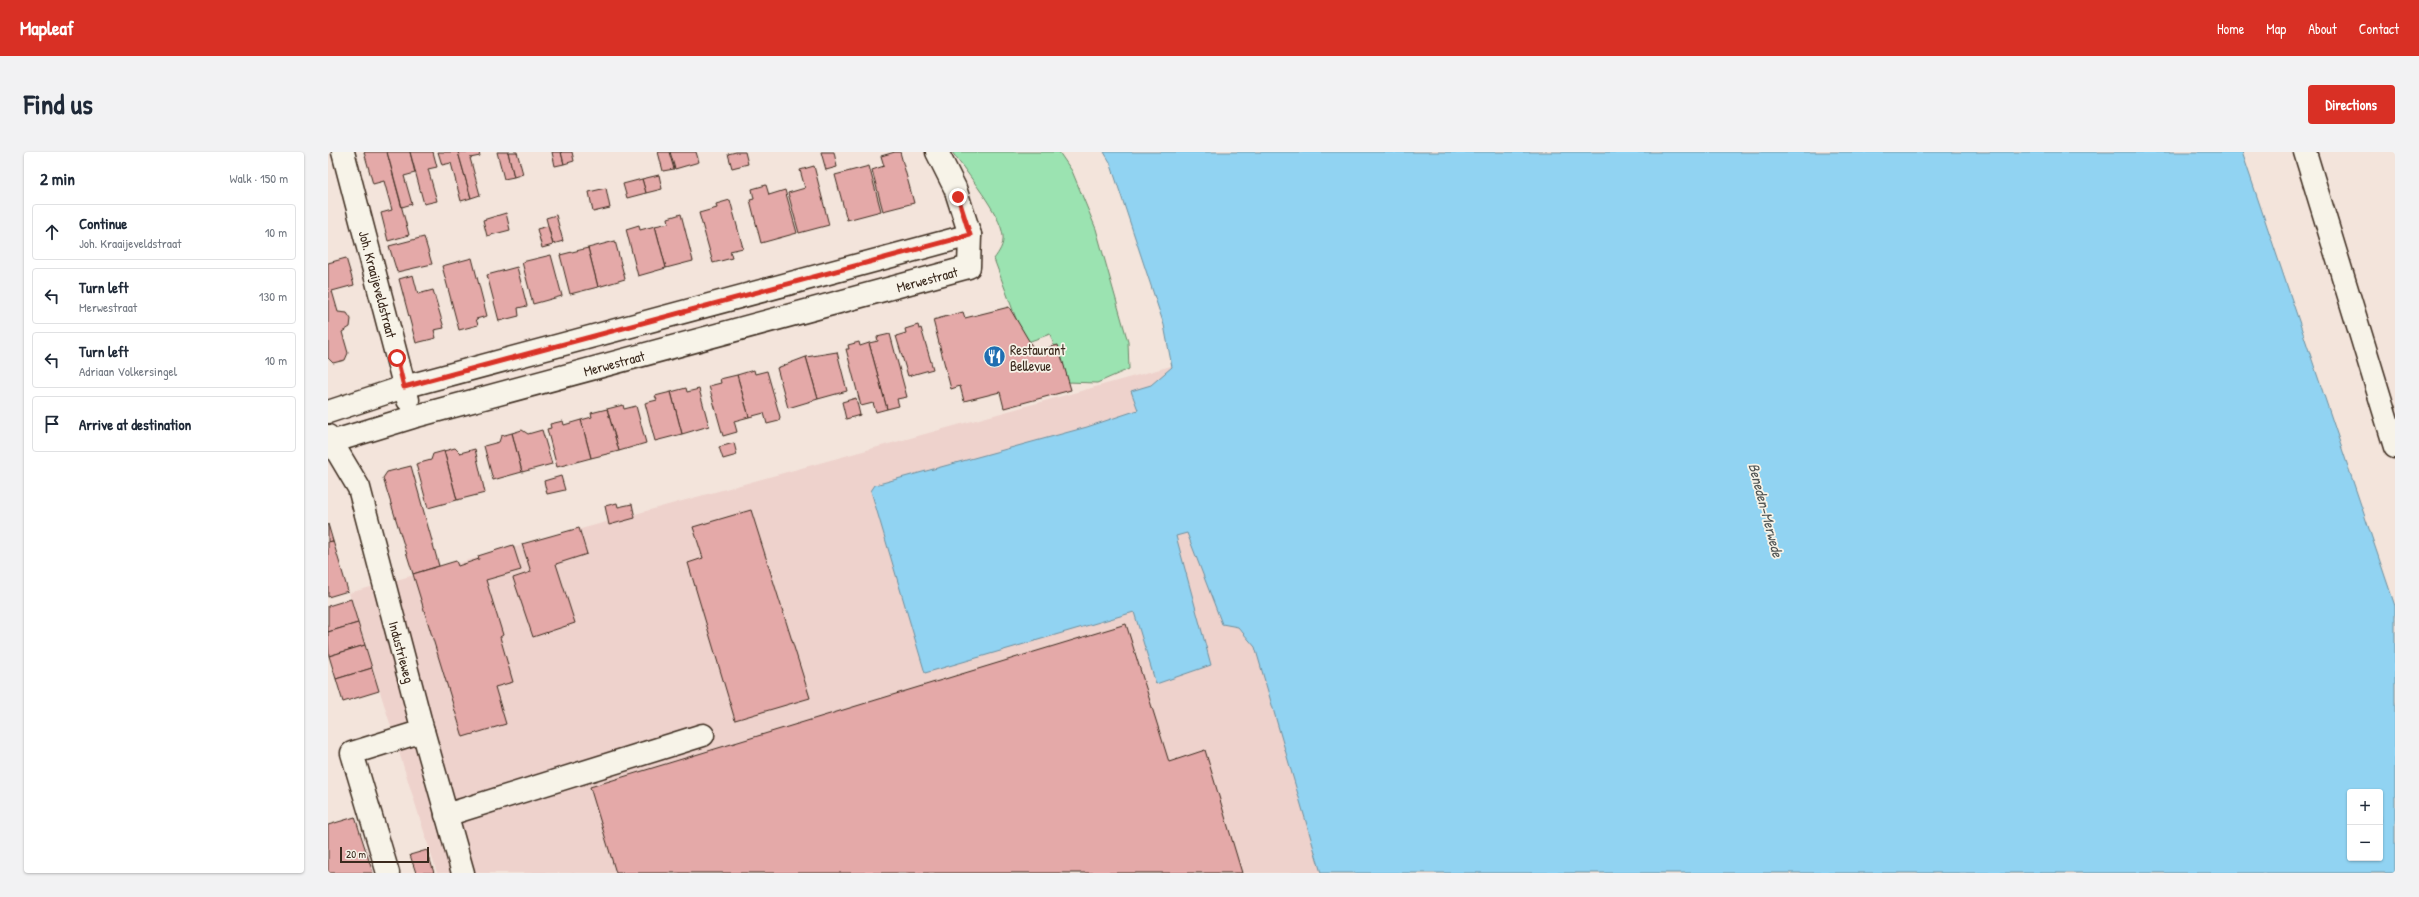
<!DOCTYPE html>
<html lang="en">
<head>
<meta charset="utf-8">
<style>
  body { margin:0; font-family:"Patrick Hand",sans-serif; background:#f2f2f3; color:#1f2937 }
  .controls { position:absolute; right:12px; bottom:12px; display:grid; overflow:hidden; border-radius:4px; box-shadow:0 1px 3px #0004 }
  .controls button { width:36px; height:36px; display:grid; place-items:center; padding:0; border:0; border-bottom:1px solid #e0e1e3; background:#fff; color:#1f2937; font:20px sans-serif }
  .scale { position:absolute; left:12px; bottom:10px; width:89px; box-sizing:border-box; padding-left:4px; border:2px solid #3b2a1e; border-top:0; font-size:11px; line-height:14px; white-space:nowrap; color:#3b2a1e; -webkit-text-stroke:3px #f7f3e8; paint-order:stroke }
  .stop { position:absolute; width:12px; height:12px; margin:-9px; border:3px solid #d93025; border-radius:50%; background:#fff }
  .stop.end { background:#d93025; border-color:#fff; box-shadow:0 1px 4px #0008 }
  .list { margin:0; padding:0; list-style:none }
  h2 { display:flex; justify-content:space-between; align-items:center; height:52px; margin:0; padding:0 16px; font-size:17px }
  h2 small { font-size:13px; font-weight:400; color:#747a83 }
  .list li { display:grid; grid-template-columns:26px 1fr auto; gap:12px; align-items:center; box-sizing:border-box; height:56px; margin:0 8px 8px; padding:0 8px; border:1px solid #e0e1e3; border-radius:4px }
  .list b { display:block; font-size:15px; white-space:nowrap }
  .list p { margin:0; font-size:13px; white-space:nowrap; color:#747a83 }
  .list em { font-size:13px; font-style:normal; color:#747a83 }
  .icon { flex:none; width:22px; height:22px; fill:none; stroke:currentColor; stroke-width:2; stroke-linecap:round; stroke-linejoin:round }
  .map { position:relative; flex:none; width:2067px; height:721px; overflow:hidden; border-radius:4px }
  header { display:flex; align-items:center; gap:24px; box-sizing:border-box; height:56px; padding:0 20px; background:#d93025; color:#fff }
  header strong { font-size:19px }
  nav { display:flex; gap:22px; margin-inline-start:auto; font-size:14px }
  .intro { display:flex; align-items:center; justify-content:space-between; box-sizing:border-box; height:96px; padding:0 24px }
  h1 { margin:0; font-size:28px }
  .button { padding:10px 18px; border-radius:4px; background:#d93025; color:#fff; font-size:14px; font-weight:700 }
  main { display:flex; gap:24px; padding:0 24px }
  aside { flex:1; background:#fff; border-radius:4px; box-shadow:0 1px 3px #0004 }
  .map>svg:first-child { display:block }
  .built { fill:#eed2cc }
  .green { fill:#9be3b1; stroke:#6b8668 }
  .water { fill:#91d3f2; stroke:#6f8f9d; fill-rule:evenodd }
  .building { fill:#e4a9a8; stroke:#3b2a1e }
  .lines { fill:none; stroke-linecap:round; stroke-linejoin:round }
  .minor-casing { stroke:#3b2a1e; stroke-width:25 }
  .minor { stroke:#f7f3e8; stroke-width:22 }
  .route { stroke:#d93025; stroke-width:5 }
  .labels { text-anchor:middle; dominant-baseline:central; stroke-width:3.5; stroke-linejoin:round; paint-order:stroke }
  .street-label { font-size:14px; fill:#3b2a1e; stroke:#f7f3e8 }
  .poi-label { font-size:14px; fill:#3b2a1e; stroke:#f7f3e8; text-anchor:start }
  .water-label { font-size:15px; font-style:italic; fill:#505453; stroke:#f7f3e8 }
</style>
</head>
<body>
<header>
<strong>Mapleaf</strong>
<nav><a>Home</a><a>Map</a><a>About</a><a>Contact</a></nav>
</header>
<div class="intro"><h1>Find us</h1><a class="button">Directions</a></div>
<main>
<aside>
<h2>2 min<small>Walk · 150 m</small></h2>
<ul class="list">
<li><svg class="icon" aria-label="ahead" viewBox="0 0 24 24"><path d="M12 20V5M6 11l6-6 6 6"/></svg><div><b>Continue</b><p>Joh. Kraaijeveldstraat</p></div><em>10 m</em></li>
<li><svg class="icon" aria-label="left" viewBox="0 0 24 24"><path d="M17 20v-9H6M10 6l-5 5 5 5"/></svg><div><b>Turn left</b><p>Merwestraat</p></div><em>130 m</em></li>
<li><svg class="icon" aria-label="left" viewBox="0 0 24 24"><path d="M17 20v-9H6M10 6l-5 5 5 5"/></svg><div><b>Turn left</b><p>Adriaan Volkersingel</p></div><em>10 m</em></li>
<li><svg class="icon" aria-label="arrive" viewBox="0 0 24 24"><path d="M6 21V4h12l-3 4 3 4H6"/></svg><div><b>Arrive at destination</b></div></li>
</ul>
</aside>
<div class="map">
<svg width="2067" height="721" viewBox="0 0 2067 721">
  <rect width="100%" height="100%" fill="#f3e4db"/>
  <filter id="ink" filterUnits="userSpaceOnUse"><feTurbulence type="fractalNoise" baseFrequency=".025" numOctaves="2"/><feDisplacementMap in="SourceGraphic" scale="8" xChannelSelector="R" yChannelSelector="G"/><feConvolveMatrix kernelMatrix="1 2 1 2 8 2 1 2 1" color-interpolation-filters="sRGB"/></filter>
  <g filter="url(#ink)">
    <polygon class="built" points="952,184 1090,721 109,721 21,441"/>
    <path class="green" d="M624 0H731L744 19 768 77 800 190 801 217 769 231 739 230 722 182 697 191 666 107C671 100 676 93 675 84 673 62 638 20 624 0Z"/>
    <path class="water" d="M776 0H1914L2067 454V721H993L927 495 910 475 894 472 859 381 848 384 883 513 828 532 806 460 597 521 543 339 547 333 759 275 810 258 803 239 823 233 844 215 836 173 782 10ZM2022 640H2052V706H2022Z"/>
    <g class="building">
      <polygon points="36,0 59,0 81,83 60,89 53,61 64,58 56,29 45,32"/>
      <polygon points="59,0 82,0 87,21 76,24 84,52 74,55"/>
      <polygon points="82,0 105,0 109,15 100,17 109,49 96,52"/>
      <polygon points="110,0 130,0 143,46 133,49 123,11 114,13"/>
      <polygon points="130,0 151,0 152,4 142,6 152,43 143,46"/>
      <polygon points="169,0 180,0 186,25 176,27"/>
      <polygon points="180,0 189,0 195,22 186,25"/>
      <polygon points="224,0 233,0 236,12 227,14"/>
      <polygon points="233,0 244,0 246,9 236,12"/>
      <polygon points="330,0 341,0 346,17 335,19"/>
      <polygon points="342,0 368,0 371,10 347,17"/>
      <polygon points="408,0 417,0 420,12 404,16 400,2"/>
      <polygon points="493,0 506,0 509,15 498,18"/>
      <polygon points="567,0 572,0 586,51 555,59 544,18 556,14 553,4"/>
      <polygon points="486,14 501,73 471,81 460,41 477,36 472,18"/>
      <polygon points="541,14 553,59 519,68 507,23"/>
      <polygon points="331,23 334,37 318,41 314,27"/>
      <polygon points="314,27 318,41 299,46 295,32"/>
      <polygon points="438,33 441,43 457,38 469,81 433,91 422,48 426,47 424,37"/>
      <polygon points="278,36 282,56 265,60 261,40"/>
      <polygon points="402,48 415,96 402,99 404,106 385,111 371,61 389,56 388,52"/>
      <polygon points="178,61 182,78 159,84 155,68"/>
      <polygon points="353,62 365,109 338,116 327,74 341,71 340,66"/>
      <polygon points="228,63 235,89 225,92 218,66"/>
      <polygon points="311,73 312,78 327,74 338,116 310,124 298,77"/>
      <polygon points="220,74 225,93 214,96 209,77"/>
      <polygon points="96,85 104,112 69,120 61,94"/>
      <polygon points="287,89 297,127 270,135 260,96"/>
      <polygon points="260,96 270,135 242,142 232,103"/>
      <polygon points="223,103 234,144 205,152 194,110"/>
      <polygon points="18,106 26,133 4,139 10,160 19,161 23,167 22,175 14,180 20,201 17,208 5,211 0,206 0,111"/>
      <polygon points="144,106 159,164 148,167 150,173 131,178 114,114"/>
      <polygon points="189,115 199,154 190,156 191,164 171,169 159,123"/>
      <polygon points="85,123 90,142 105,138 116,176 106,178 108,186 88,191 71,127"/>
      <polygon points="681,155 707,199 730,193 743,238 676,256 672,240 636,249 632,234 623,237 605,168 635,160 637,166"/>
      <polygon points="590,173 591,177 593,176 605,217 580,224 568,184 578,181 577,177"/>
      <polygon points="562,182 579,245 569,247 571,254 559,257 541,191 550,189 549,185"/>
      <polygon points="531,190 532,194 541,191 559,257 548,260 545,251 533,254 518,197 521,197 520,193"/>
      <polygon points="509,200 519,239 490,247 478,205"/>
      <polygon points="478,205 490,247 460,256 449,216"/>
      <polygon points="426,218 427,222 439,219 452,265 451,269 439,272 436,261 421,265 409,223"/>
      <polygon points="409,223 421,265 406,269 409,280 395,284 381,234 393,231 392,227"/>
      <polygon points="358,236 359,240 371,237 381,274 354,282 343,240"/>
      <polygon points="343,240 354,282 327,289 317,251 329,248 327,244"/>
      <polygon points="528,246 532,263 518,267 514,250"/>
      <polygon points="295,253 296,257 308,254 318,291 291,299 279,257"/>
      <polygon points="279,257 291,299 263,306 253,268 264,265 263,261"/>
      <polygon points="253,268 263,306 229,315 219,277 223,276 222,272 235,269 236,273"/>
      <polygon points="194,278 200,282 214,278 224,312 194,320 184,281"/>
      <polygon points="184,281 194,320 165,328 156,294 171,290 173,284"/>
      <polygon points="406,291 409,303 395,307 391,295"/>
      <polygon points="127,296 132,301 147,297 157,341 129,348 116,299"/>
      <polygon points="116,299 129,348 100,356 88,312 103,308 105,302"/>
      <polygon points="83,314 111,414 85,422 55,326 59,320"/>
      <polygon points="233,324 237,338 219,342 216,329"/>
      <polygon points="289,351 290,355 304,352 307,366 281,373 277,354"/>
      <polygon points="423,358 482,546 407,568 360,411 375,406 365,375"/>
      <polygon points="0,372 5,389 0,390"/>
      <polygon points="251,376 259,402 228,412 247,471 205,485 185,426 203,420 194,392"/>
      <polygon points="5,389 20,439 0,445 0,390"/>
      <polygon points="185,393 193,418 158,428 175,483 172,485 185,530 167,535 178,572 135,585 85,422 128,409 130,414 151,407 150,404"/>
      <polygon points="23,447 30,471 0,480 0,454"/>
      <polygon points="30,471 37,493 1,504 0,480"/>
      <polygon points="798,472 841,610 877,598 914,721 288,721 262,635"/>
      <polygon points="37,493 44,516 8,527 1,504"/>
      <polygon points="44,516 51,539 15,550 8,527"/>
      <polygon points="27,665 45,721 0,721 0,673"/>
      <polygon points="99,698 106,721 88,721 82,703"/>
    </g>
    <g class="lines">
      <defs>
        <g id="minor">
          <polyline points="15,0 80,248"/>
          <polyline points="1977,0 2067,295"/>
          <polyline points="0,260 76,235 642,83"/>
          <polyline points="0,284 31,336 95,579 135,721"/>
          <polyline points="0,291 85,265 641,115 642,83 627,36 609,0"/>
          <polyline points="118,663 375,583"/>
          <polyline points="60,721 24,601 95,579"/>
        </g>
      </defs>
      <use href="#minor" class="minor-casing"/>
      <use href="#minor" class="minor"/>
    </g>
  </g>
  <g class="lines" filter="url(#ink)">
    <polyline class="route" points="69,206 76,235 642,83 630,45"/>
  </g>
  <defs>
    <symbol id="restaurant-disc" viewBox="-11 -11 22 22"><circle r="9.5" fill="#1f6fb2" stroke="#f7f3e8"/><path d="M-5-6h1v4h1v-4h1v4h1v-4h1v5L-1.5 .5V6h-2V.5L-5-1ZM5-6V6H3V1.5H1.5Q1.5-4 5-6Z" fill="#fff"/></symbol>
  </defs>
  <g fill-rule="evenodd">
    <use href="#restaurant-disc" x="654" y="192" width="25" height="25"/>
  </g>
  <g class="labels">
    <g class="street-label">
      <text transform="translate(599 127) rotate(-15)">Merwestraat</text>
      <text transform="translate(50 132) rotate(75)">Joh. Kraaijeveldstraat</text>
      <text transform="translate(286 211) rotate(-15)">Merwestraat</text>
      <text transform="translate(74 500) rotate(75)">Industrieweg</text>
    </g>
    <g class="poi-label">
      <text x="682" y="197">Restaurant<tspan x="682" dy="16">Bellevue</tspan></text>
    </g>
    <g class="water-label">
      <text transform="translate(1438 358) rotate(75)">Beneden-Merwede</text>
    </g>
  </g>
</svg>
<div class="controls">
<button>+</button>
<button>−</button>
</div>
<div class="scale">20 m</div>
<div class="stop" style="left:69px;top:206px"></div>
<div class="stop end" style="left:630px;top:45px"></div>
</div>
</main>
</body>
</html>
